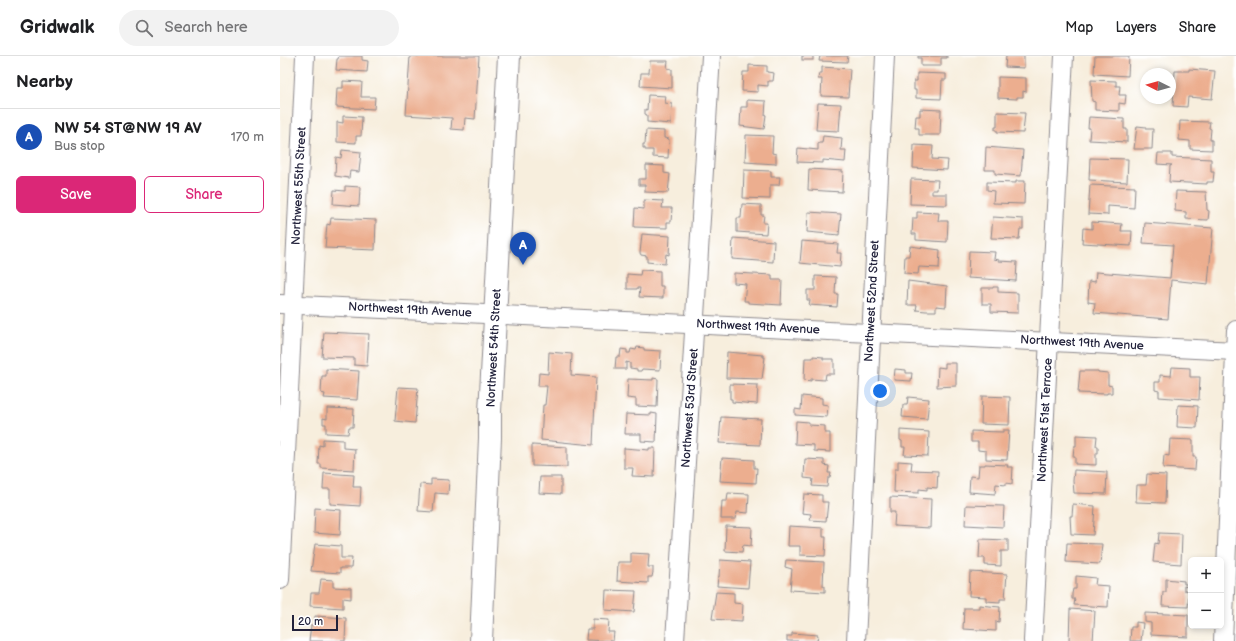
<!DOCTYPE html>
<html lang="en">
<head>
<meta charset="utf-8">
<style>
  body { margin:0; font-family:"Balsamiq Sans",sans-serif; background:#f2f2f2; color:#202124 }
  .controls { position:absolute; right:12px; bottom:12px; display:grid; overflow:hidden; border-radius:6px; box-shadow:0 2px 6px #0003 }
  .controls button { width:36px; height:36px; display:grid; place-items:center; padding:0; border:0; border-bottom:1px solid #e0e0e0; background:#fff; color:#202124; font:20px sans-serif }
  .compass { position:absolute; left:860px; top:12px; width:36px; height:36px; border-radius:50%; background:#fff; box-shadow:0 2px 6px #0003; rotate:275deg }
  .scale { position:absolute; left:12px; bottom:10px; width:46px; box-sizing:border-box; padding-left:4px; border:2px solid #22223b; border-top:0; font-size:11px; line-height:14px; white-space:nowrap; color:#22223b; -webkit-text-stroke:3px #fff; paint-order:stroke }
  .you { position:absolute; left:600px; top:335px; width:14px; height:14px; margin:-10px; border:3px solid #fff; border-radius:50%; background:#1a73e8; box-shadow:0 0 0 6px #1a73e833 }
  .badge { display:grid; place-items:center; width:26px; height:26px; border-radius:50%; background:#db2777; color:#fff; font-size:13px; font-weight:700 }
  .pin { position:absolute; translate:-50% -33px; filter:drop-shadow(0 1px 2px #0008) }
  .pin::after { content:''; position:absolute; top:21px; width:14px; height:12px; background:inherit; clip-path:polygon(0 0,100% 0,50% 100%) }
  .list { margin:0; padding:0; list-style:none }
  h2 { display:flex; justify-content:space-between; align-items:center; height:52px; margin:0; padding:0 16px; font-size:17px }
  h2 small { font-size:13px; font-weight:400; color:#757577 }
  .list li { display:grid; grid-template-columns:26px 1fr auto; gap:12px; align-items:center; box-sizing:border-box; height:56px; padding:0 16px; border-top:1px solid #e0e0e0 }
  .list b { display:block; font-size:15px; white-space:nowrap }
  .list p { margin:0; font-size:13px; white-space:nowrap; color:#757577 }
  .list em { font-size:13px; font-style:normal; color:#757577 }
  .actions { display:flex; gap:8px; padding:12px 16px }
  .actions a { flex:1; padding:9px 0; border:1px solid #db2777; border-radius:6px; text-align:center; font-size:14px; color:#db2777 }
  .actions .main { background:#db2777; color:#fff }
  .icon { flex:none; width:22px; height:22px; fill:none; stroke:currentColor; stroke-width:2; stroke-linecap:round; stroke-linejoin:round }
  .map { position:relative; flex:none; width:956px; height:585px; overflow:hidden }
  header { display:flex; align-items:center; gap:24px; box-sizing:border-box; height:56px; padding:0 20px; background:#fff; border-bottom:1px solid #e0e0e0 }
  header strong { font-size:19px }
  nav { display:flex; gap:22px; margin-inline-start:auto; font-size:14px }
  .search { width:280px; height:36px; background:#f2f2f2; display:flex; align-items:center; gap:10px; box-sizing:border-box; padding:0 14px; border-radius:22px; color:#757577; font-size:15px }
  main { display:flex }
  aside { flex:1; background:#fff }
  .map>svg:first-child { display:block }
  .building { fill:#ecae8f }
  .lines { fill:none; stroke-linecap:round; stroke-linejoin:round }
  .street-casing { stroke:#8c888c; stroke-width:20 }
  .secondary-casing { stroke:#8c888c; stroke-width:24 }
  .street { stroke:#fff; stroke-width:18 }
  .secondary { stroke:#fff; stroke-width:22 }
  .labels { text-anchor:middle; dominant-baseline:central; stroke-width:3; stroke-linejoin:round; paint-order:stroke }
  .street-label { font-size:12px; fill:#22223b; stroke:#fff }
</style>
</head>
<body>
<header>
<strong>Gridwalk</strong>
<div class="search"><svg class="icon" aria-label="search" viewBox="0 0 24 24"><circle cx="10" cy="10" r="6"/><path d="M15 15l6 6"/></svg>Search here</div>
<nav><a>Map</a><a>Layers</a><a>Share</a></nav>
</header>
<main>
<aside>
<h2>Nearby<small></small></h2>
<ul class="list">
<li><span class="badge" style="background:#1a4fb4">A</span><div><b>NW 54 ST@NW 19 AV</b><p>Bus stop</p></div><em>170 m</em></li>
</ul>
<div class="actions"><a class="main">Save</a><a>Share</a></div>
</aside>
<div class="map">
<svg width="956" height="585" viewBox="0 0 956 585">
  <rect width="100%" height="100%" fill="#fff"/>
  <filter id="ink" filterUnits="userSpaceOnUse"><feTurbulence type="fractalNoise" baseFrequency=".025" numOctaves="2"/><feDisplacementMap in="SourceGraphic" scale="8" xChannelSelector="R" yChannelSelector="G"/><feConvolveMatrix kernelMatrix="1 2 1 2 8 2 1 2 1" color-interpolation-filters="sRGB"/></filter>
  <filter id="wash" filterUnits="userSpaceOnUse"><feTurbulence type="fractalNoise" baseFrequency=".012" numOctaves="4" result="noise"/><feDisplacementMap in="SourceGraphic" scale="16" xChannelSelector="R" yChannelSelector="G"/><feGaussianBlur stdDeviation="0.9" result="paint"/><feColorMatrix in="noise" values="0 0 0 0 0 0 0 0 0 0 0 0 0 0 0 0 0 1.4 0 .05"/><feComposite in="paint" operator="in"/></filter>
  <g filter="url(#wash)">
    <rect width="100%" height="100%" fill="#f7eedd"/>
    <g id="blocks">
      <g class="building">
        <polygon points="59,0 82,0 82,4 88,5 87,16 56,14 57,3 58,3"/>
        <polygon points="130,0 199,0 195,63 185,62 184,74 171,73 172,62 126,59"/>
        <rect x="522" y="0" width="11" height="4"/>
        <polygon points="540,0 568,0 567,6 539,5"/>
        <polygon points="638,0 667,0 667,2 661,2 661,10 641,10 641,2 638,2"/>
        <polygon points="726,0 744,0 744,12 725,11"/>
        <polygon points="815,0 849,0 848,20 814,18"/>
        <polygon points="370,5 388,5 387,12 392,13 392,32 360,30 361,17 369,17"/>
        <polygon points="469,9 487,10 487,16 494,17 493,25 488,25 488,30 478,29 478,36 462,35 463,16 469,16"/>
        <polygon points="542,11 570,13 568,41 541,40 542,23 538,23 539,17 542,17"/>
        <polygon points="909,13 935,15 932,43 908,41 907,51 893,50 895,15 909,15"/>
        <polygon points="637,17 666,18 666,24 662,24 661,43 636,42 636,34 634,34 634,25 637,25"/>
        <polygon points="718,21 746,22 746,36 743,35 743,41 737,41 737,43 718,42"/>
        <polygon points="811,24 836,25 836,30 840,30 839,39 846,39 845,48 839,47 839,55 815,54 815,46 812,45"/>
        <polygon points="63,25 82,26 81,41 95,41 94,53 56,51 57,32 63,32"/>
        <polygon points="368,39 386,40 385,47 392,48 391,68 367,66 367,59 365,58 365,53 367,54"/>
        <polygon points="467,44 486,45 485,59 486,59 484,73 460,70 461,51 467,51"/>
        <polygon points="538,47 561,48 559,75 536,74"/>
        <polygon points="640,53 661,54 660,79 639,79 639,72 635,72 636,60 640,60"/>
        <polygon points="717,56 745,57 743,77 717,76 717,74 715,74 715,71 717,71"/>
        <polygon points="63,60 82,61 81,80 76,80 76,87 57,86 57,66 63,67"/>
        <polygon points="809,61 844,63 844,73 847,73 847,86 809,84 810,72 808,72"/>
        <polygon points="900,65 930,66 929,72 931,73 930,84 932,84 932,94 910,93 910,85 899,84"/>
        <polygon points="857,70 866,71 866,73 873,73 872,93 854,93"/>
        <polygon points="366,74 384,75 384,82 389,83 388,102 373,101 373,94 365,94 365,92 363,92 363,88 365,88"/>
        <polygon points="466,79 493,80 492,97 496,98 496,108 465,106"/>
        <polygon points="543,80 562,82 561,94 566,94 565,106 543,104 543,107 517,106 518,92 538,94 538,87 542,87"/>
        <polygon points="634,89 653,90 652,103 668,104 667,114 633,112"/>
        <polygon points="706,91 743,94 741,120 715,118 715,114 705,114"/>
        <polygon points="62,94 81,96 79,116 70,115 69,122 55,120 56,101 61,102"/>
        <polygon points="878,97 892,97 892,101 931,103 931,116 934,116 933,126 927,126 927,128 889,126 890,110 892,109 877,108"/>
        <polygon points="810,102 848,103 847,126 809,124"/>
        <polygon points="366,109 384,110 384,117 390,118 388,137 365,136 365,129 359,129 359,123 366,123"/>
        <polygon points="529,113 563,115 562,136 528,134"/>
        <polygon points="464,114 491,115 491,121 500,121 499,129 490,129 490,143 463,142"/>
        <polygon points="631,123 658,124 657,134 652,134 652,138 667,138 667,149 630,148"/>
        <polygon points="736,125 745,125 744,148 713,147 714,135 707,134 707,126 736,127"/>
        <polygon points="810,129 855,131 854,152 828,150 828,159 808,158"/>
        <polygon points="65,130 80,131 79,150 53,148 54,134 65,135"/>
        <polygon points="896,135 926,136 927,154 929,155 928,164 906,163 906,156 895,155"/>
        <polygon points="364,144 383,145 382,152 392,152 391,166 387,166 387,172 354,171 355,152 364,153"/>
        <polygon points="462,148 481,149 481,159 484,159 483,167 487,167 486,178 457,176 457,162 461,162"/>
        <polygon points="528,156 561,158 559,179 527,176"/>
        <polygon points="637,156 659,157 658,165 668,165 667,186 636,184 636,178 632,178 633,162 637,162"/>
        <polygon points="713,161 743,163 743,173 740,173 739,183 711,182"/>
        <polygon points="51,162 96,164 95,194 45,192 47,168 50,169"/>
        <polygon points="812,166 842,168 841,175 852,175 851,190 802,187 803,172 812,173"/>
        <polygon points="865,167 933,172 928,228 891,224 888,263 814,257 815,247 808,246 809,225 815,226 816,216 890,222 893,189 863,187"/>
        <polygon points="362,178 390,180 389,199 386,198 385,208 367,206 367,200 361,199 360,197"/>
        <polygon points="453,182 494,185 493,206 452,203"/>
        <polygon points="522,185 558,188 557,197 561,197 560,211 520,207"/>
        <polygon points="630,190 660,194 659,212 639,211 638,218 624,217 625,200 629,200"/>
        <polygon points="689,195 715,196 714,203 719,204 719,205 737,206 736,225 688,222"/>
        <polygon points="361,214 380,215 380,230 383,230 383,242 359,241 360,232 357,232 357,233 347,233 347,218 360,219"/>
        <polygon points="454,217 492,219 492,224 502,224 501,249 468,247 468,245 464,245 466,228 454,227"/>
        <polygon points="535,220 556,221 555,238 558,238 557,251 529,249 530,244 527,244 527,234 535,234"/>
        <polygon points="628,225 667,230 666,251 656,250 656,255 646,255 636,254 637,249 627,249"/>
        <polygon points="713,231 718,231 718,236 738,237 738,257 711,256 711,248 702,248 702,232 713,232"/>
        <polygon points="44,276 89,278 87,310 74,309 74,302 42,301"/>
        <polygon points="357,291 364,292 364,294 381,295 380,314 362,313 361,315 357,315 357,313 350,312 350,307 346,306 346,313 335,313 336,301 340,301 341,293 347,294 347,297 350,297 351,293 356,294"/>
        <polygon points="269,296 292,298 291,319 316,321 313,389 261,384 263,349 265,349 267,330 258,330 259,317 268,318"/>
        <polygon points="447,296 483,299 483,301 485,301 482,323 446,322"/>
        <polygon points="533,300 543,301 543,303 554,303 554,318 546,318 545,324 531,323 531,325 524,324 525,302 533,302"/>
        <polygon points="665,307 676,307 676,330 657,331 658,311 665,312"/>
        <polygon points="892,311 910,312 910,321 920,321 919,344 879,341 879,335 875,334 875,326 880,326 880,319 891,320"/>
        <polygon points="46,313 79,315 77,344 44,342 45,338 41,337 42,320 46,320"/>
        <polygon points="615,313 626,314 626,317 632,317 631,325 614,324"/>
        <polygon points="800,315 818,315 818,316 828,317 828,329 832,330 832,337 827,337 827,338 798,337"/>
        <polygon points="373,322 378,323 377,351 356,350 356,343 347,342 348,323 373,324"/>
        <polygon points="450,328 478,329 477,348 452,346 452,343 450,343"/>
        <polygon points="118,331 138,332 135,367 115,365"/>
        <polygon points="522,340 542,342 542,348 548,349 547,361 515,359 515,353 521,354"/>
        <polygon points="702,340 730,341 729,369 701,368"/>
        <polygon points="628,341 649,343 647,363 622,361 623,349 627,349"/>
        <polygon points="898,349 918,350 917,372 897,371"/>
        <polygon points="47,352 74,353 73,371 69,371 68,378 46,377 46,368 43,368 43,362 47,363"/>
        <polygon points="371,357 377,358 376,386 361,385 361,378 345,378 346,358 371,359"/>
        <polygon points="441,361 481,363 480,389 439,387"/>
        <polygon points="516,365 529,366 529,369 545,370 545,377 550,377 550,396 534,395 534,389 515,388"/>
        <polygon points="620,374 649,376 648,400 624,399 625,391 622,391 622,385 620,384"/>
        <polygon points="723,374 729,374 727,404 706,403 706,395 698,394 698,386 691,386 691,375 723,376"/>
        <polygon points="796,379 817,380 816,390 818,390 818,397 816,397 816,409 795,408 795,401 793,401 794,390 796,390"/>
        <polygon points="43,383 63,384 63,392 75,393 74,414 41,412 41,408 38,408 39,389 43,390"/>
        <polygon points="890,383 913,384 913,401 916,401 915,414 883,412 884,399 889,400"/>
        <polygon points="252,389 287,391 287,411 252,410"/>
        <polygon points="344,392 369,394 369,392 375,392 374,421 352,420 353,412 344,412"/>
        <polygon points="442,402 474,404 474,412 477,412 476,427 440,425"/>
        <polygon points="525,403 544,404 544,409 549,410 548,417 551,417 550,422 548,422 547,431 532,430 533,423 524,422"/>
        <polygon points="618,405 632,406 631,414 658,415 657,432 647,431 647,434 639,433 639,437 614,436 615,413 618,413"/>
        <polygon points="705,408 728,409 727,411 733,411 732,428 726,427 726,429 716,428 715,438 689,436 690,420 698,421 699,409 705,409"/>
        <polygon points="794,414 827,416 826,438 794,437 793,425"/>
        <polygon points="44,417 74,419 73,431 81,431 80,450 50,448 50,433 43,433"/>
        <polygon points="867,418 886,419 885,447 856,446 857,429 866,429"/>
        <polygon points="260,421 281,421 281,438 259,437"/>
        <polygon points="151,423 169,424 168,438 155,437 153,456 138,455 140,428 151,429"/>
        <polygon points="448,437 469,438 468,457 457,456 456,463 441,463 442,445 447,445"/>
        <polygon points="524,438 542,439 542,446 548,446 546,465 530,464 531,458 522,457"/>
        <polygon points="610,441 651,443 650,472 614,470 615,456 610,456"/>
        <polygon points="793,448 815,450 813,479 791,478 790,460 792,460"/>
        <polygon points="686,449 724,450 723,471 685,469"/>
        <polygon points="35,452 61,454 60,479 34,477"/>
        <polygon points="446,470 472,471 471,490 463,489 462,496 445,495"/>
        <polygon points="509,470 543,472 543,481 546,481 545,500 520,499 520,490 508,490"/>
        <polygon points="879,477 902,478 901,508 873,506 875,487 878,488"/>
        <polygon points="700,483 728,484 728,495 721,495 721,510 705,509 705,502 699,502"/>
        <polygon points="787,487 822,488 820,508 786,506"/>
        <polygon points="35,488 61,490 61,502 72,502 71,512 60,512 60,517 31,515"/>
        <polygon points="351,497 369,498 368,511 373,511 373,516 372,521 368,521 368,527 337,525 338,506 351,506"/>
        <polygon points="440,504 470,506 468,532 437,530 438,521 439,521"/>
        <polygon points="506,504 544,506 543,530 545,530 545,536 510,534 512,513 505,511"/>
        <polygon points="690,516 727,518 725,543 720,543 720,546 706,545 706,541 689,540"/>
        <polygon points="796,520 816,522 815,529 829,530 828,551 794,549 795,543 792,543 792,538 793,533 796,533"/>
        <polygon points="41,523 53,524 53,531 71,532 71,543 63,542 63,552 30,550 31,537 39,537"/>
        <polygon points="886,523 904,525 904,528 907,528 907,531 904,530 904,534 909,535 908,551 882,550 883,536 886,536"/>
        <polygon points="326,534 356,535 354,556 325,554"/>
        <polygon points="436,536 454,537 454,547 463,548 462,565 432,563"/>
        <polygon points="699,549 720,551 719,566 716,565 716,575 683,573 684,552 699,552"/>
        <polygon points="790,553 815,555 813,585 789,585"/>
        <polygon points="865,557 908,559 908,581 871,579 871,567 865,566"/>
        <polygon points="35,560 66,562 65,585 29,585 31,569 34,569"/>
        <polygon points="313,563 329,564 328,576 334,576 333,585 306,584 307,573 313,573"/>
        <polygon points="856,566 863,567 861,585 850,585 851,571 856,571"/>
        <polygon points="512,577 538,579 537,585 507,585 507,580 512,580"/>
      </g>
    </g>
  </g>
  <g filter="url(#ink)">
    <use href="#blocks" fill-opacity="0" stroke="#8c888c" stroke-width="1"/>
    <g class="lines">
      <defs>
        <g id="street">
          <polyline points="0,248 956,295"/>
          <polyline points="0,524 25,0"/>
          <polyline points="395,585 431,0"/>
          <polyline points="576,585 605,0"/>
          <polyline points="753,585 784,0"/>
          <polyline points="943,585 956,274"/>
        </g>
        <polyline id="secondary" points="201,585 210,382 210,356 229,0"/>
      </defs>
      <use href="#street" class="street-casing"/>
      <use href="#secondary" class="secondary-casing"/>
      <use href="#street" class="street"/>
      <use href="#secondary" class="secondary"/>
    </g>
  </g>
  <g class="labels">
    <g class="street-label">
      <text transform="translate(19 130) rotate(-87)">Northwest 55th Street</text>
      <text transform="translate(592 245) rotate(-87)">Northwest 52nd Street</text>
      <text transform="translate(130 254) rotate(3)">Northwest 19th Avenue</text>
      <text transform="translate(478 271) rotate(3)">Northwest 19th Avenue</text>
      <text transform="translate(802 287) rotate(3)">Northwest 19th Avenue</text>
      <text transform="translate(214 292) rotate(-87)">Northwest 54th Street</text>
      <text transform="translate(410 352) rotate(-86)">Northwest 53rd Street</text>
      <text transform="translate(765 364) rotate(-87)">Northwest 51st Terrace</text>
    </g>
  </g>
</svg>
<div class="controls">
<button>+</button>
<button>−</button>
</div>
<svg class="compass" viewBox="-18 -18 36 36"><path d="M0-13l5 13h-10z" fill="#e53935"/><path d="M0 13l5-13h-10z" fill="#757577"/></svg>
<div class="scale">20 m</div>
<div class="you"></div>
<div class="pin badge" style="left:243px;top:209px;background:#1a4fb4">A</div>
</div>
</main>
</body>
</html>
